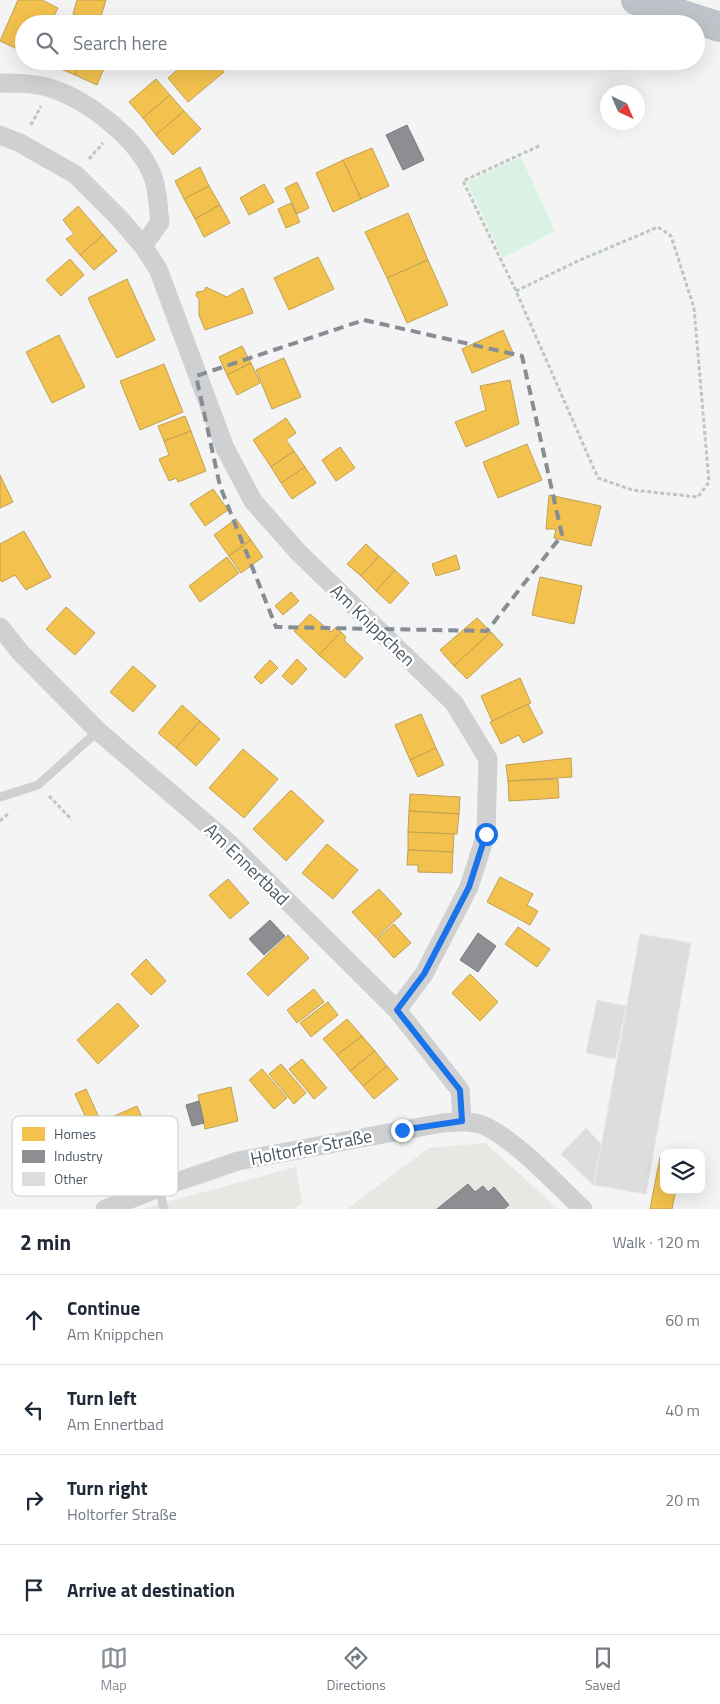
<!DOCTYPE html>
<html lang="en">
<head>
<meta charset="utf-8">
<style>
  body { margin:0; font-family:"Titillium Web",sans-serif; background:#f2f2f3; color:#1f2937 }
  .controls { position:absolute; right:15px; bottom:15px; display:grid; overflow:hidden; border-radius:10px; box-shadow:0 5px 20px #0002 }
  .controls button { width:45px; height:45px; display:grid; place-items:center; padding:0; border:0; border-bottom:1px solid #e0e1e3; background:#fff; color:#1f2937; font:25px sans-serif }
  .compass { position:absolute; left:600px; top:85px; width:45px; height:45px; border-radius:50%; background:#fff; box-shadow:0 5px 20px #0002; rotate:136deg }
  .stop { position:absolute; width:15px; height:15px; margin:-11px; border:4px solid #1a73e8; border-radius:50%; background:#fff }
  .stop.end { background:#1a73e8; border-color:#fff; box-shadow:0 1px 5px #0008 }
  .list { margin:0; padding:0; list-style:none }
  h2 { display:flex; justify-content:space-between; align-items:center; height:65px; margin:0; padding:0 20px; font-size:21px }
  h2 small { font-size:16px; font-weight:400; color:#747a83 }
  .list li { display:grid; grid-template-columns:32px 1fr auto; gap:15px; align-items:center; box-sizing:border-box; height:90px; padding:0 20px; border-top:1px solid #e0e1e3 }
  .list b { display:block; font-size:19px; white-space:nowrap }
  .list p { margin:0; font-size:16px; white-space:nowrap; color:#747a83 }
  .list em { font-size:16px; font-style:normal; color:#747a83 }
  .icon { flex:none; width:28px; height:28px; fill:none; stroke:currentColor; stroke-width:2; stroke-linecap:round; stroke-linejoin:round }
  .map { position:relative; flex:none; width:720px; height:1209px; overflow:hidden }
  .search { position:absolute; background:#fff; box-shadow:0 5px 20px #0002; left:15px; right:15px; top:15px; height:55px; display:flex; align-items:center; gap:12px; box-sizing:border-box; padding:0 18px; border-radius:28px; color:#747a83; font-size:19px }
  .sheet { height:425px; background:#fff }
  nav { display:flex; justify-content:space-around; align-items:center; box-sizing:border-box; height:70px; border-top:1px solid #e0e1e3; background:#fff; font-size:14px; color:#747a83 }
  nav a { display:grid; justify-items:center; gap:2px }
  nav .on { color:#868d94 }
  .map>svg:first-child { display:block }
  .commercial { fill:#e8e7e3 }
  .green { fill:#d9f2e3 }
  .homes { fill:#f2c14e; stroke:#c0a154 }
  .industry { fill:#8d8d92; stroke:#797c83 }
  .building { fill:#ddddde; stroke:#e5e6e7 }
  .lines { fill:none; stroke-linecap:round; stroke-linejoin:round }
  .motorway-casing { stroke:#b9bec3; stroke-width:30 }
  .path { stroke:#bcc7c4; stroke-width:3; stroke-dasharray:4 2.5; stroke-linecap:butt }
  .service { stroke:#ced0d2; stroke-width:9 }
  .minor { stroke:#ced0d2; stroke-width:19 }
  .motorway { stroke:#bec4c9; stroke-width:28 }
  .route { stroke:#1a73e8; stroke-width:6 }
  .marked { fill:none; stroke:#868d94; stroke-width:4; stroke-dasharray:10 6; stroke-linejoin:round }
  .labels { text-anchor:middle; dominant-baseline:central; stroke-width:5; stroke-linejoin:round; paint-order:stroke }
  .street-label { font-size:18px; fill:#4a5661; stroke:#fff }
  .key { fill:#fff; stroke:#c9ccd0; stroke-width:1 }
  .key-label { font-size:14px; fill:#4a5661 }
</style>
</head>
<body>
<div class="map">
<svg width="720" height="1209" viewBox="0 0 720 1209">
  <rect width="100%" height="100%" fill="#f4f4f4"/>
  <g class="commercial">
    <polygon points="485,1143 558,1209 347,1209 429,1148"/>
    <polygon points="296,1167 302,1203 294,1209 141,1209"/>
  </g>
  <polygon class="green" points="521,157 555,231 503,258 467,182"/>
  <g class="homes">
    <polygon points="18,0 42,0 58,8 50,24 24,24 24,52 0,41"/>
    <polygon points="77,0 106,0 99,23 73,14"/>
    <polygon points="44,61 56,61 54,66"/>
    <polygon points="56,61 81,61 75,75 54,66"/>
    <polygon points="81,61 107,61 97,85 75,75"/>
    <polygon points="187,61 214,61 224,72 188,102 168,78"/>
    <polygon points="156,79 170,95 143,118 129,102"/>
    <polygon points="170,95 184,111 156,135 143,118"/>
    <polygon points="184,111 201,129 173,155 156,135"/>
    <polygon points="372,148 389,186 361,199 343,160"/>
    <polygon points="343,160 361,199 333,212 316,173"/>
    <polygon points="200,167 209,186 184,199 175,181"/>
    <polygon points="297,182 309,208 297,214 285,188"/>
    <polygon points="264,184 274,202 249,215 240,198"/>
    <polygon points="209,186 220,205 195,219 184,199"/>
    <polygon points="291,203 300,222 286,228 278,209"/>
    <polygon points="220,205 230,223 204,237 195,219"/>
    <polygon points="78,206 103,235 80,255 66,239 74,234 63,220"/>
    <polygon points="408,213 428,260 387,278 365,232"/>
    <polygon points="103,235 117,251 94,270 80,255"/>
    <polygon points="318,257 334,289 289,310 274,278"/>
    <polygon points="70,259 84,275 61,296 46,280"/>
    <polygon points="428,260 448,305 407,323 387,278"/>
    <polygon points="127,279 155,340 117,358 88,298"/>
    <polygon points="206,287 227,297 243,288 253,313 205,330 199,315 199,299 196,296 197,292 204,291"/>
    <polygon points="503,330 514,355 472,373 462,349"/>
    <polygon points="59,335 85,387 52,403 26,352"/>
    <polygon points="242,346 251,363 227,375 219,357"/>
    <polygon points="284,358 301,397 272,409 256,370"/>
    <polygon points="251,363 260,383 237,395 227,375"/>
    <polygon points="164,364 183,412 140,430 120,381"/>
    <polygon points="510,380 519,424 466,447 455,422 486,410 480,386"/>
    <polygon points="185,416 191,431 164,441 158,426"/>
    <polygon points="286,418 296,433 286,440 294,451 271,467 253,440"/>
    <polygon points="191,431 206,471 178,482 176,478 169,481 159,459 169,455 164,441"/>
    <polygon points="527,444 542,480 498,498 483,462"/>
    <polygon points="340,447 355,468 336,481 322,460"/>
    <polygon points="294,451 305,467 281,483 271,467"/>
    <polygon points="305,467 316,483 292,499 281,483"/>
    <polygon points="0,475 13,502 0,508"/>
    <polygon points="213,489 228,510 205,526 190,504"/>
    <polygon points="549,495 601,506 591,546 554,538 556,529 546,529"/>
    <polygon points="236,519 251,540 229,556 214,535"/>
    <polygon points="24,531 51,577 26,590 15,575 2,582 0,580 0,544"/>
    <polygon points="251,540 263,557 241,573 229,556"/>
    <polygon points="366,544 379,556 361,576 347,564"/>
    <polygon points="456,555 460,569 436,576 432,564"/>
    <polygon points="379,556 395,570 376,591 361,576"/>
    <polygon points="227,557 239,573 200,602 189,586"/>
    <polygon points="395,570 409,583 390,604 376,591"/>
    <polygon points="540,577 582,586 574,624 532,615"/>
    <polygon points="291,592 299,601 283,615 275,606"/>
    <polygon points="66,607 95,633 75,655 46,629"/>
    <polygon points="310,614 331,632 336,627 341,632 319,655 294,631"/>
    <polygon points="477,618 491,632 454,666 440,650"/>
    <polygon points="341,632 346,637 344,640 363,658 345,678 319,655"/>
    <polygon points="491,632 503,645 467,679 454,666"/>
    <polygon points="297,659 307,669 292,685 282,676"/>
    <polygon points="270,660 278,668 261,684 254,677"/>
    <polygon points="133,666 156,686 133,712 110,692"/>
    <polygon points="520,678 531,703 492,721 481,696"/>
    <polygon points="528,704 543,733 523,743 519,735 501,744 490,722"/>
    <polygon points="182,705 200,721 176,748 158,733"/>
    <polygon points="421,714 436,748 410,760 395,725"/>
    <polygon points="200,721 220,739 196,766 176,748"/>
    <polygon points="436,748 444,765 418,777 410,760"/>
    <polygon points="243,749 278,779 244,818 209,788"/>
    <polygon points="571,758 572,777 508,781 506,765"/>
    <polygon points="558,779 559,798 509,801 508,781"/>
    <polygon points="291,790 324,821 286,861 253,829"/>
    <polygon points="410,794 460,797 459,814 409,811"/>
    <polygon points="409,811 459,814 457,834 408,832"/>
    <polygon points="408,832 454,834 453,852 408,850"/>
    <polygon points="327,844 358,870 333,899 302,873"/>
    <polygon points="408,850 453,852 452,873 418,872 418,865 407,865"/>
    <polygon points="500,877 533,894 527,905 538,911 530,925 487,902"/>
    <polygon points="228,879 249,903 230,919 209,895"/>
    <polygon points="379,889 402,914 376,938 352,912"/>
    <polygon points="394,924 411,943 394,958 377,939"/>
    <polygon points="518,927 550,949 537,967 505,944"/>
    <polygon points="288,935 309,958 268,996 247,974"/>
    <polygon points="146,959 166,981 151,995 131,974"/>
    <polygon points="470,974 498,1002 480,1021 452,993"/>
    <polygon points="314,989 324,1002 297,1023 287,1010"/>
    <polygon points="328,1002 338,1015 311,1037 300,1023"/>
    <polygon points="118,1003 139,1026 98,1064 77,1040"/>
    <polygon points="347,1019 362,1036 337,1055 323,1039"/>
    <polygon points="362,1036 375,1051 350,1071 337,1055"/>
    <polygon points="375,1051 387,1066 363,1086 350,1071"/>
    <polygon points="302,1059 327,1088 314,1099 289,1069"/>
    <polygon points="281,1064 306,1093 294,1104 269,1074"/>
    <polygon points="387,1066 398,1079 374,1099 363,1086"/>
    <polygon points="262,1069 287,1098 274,1109 249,1080"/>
    <polygon points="231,1087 238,1121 205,1129 198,1095"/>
    <polygon points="86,1089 102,1124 91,1129 75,1094"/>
    <polygon points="137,1106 154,1145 122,1159 105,1120"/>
    <polygon points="660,1157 664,1158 664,1190 676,1190 672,1209 650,1209"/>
  </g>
  <g class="industry">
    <polygon points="407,125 424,160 403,170 386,135"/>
    <polygon points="270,920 285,936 264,955 249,939"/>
    <polygon points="478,933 496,946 478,972 460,960"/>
    <polygon points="199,1101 204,1123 192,1126 186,1105"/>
    <polygon points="468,1184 475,1192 483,1186 488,1192 494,1187 509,1205 504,1209 437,1209"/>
  </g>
  <g class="building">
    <polygon points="640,934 691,943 646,1194 594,1185"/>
    <polygon points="597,1000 626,1006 615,1059 586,1053"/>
    <polygon points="586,1128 601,1144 593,1185 561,1154"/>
  </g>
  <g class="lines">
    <defs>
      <polyline id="motorway" points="636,0 720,27"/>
    </defs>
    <use href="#motorway" class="motorway-casing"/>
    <g class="path">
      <polyline points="31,125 41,106"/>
      <polyline points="89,159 103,143"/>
      <polyline points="516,291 578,261 658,227 671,236 694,308 709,482 698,497 632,490 598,478 516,291 463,181 541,145"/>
      <polyline points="49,796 72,820"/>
      <polyline points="0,821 9,813"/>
    </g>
    <g class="service">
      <polyline points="0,797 38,785 98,731"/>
      <polyline points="159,1188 164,1209"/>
    </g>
    <g class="minor">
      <path d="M0 83C17 83 34 83 50 88 88 100 142 141 154 180 158 192 158 208 160 222L143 246"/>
      <polyline points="0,135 20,143 76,175 119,218 143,246 158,269 225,448 253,501 298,552 454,703 488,759 486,834 469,887 424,974 397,1010"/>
      <polyline points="0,627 20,652 98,731 230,844 397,1010 460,1090 462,1121"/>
      <path d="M105 1209 159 1188 238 1161 442 1123C456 1122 474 1120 487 1127 520 1144 555 1183 583 1209"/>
    </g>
    <use href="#motorway" class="motorway"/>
  </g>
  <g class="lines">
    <polyline class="route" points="402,1130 462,1121 460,1090 397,1010 424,974 469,887 486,834"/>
  </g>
  <path class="marked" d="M364 320 522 356 562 535 487 631 276 627 220 486 196 376Z"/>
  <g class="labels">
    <g class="street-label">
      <text transform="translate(373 625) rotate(44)">Am Knippchen</text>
      <text transform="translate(247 864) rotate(44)">Am Ennertbad</text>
      <text transform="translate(311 1147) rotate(-11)">Holtorfer Straße</text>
    </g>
  </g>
  <rect x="12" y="1116" width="166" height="80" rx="8" class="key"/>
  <rect x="22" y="1127" width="23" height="14" fill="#f2c14e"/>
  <rect x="22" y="1150" width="23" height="13" fill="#8d8d92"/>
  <rect x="22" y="1172" width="23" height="14" fill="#ddddde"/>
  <g class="key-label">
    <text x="54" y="1139">Homes</text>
    <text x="54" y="1161">Industry</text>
    <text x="54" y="1184">Other</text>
  </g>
</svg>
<div class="controls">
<button><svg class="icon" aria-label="layers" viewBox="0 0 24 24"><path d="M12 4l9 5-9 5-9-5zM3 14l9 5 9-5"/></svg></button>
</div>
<svg class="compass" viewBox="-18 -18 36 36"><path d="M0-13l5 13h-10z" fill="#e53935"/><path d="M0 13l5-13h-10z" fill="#747a83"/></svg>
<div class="stop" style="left:486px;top:834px"></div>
<div class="stop end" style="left:402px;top:1130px"></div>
<div class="search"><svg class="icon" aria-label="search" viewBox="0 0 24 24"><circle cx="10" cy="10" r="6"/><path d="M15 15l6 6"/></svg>Search here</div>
</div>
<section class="sheet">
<h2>2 min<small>Walk · 120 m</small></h2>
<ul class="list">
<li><svg class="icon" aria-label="ahead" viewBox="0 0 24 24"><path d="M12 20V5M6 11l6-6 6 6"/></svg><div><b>Continue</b><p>Am Knippchen</p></div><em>60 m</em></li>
<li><svg class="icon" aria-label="left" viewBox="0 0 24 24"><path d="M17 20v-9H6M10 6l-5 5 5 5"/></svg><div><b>Turn left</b><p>Am Ennertbad</p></div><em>40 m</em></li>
<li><svg class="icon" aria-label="right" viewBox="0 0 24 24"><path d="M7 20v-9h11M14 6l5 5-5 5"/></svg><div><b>Turn right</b><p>Holtorfer Straße</p></div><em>20 m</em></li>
<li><svg class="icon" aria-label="arrive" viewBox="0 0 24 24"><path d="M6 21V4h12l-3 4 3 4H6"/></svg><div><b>Arrive at destination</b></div></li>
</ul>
</section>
<nav>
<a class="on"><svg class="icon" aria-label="map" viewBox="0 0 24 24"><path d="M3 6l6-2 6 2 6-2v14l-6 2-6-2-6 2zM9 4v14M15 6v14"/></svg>Map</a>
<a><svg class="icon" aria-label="directions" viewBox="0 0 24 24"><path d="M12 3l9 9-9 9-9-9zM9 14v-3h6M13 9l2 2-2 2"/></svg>Directions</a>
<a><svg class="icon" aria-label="saved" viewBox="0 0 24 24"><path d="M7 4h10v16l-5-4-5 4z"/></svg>Saved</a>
</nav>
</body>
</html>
